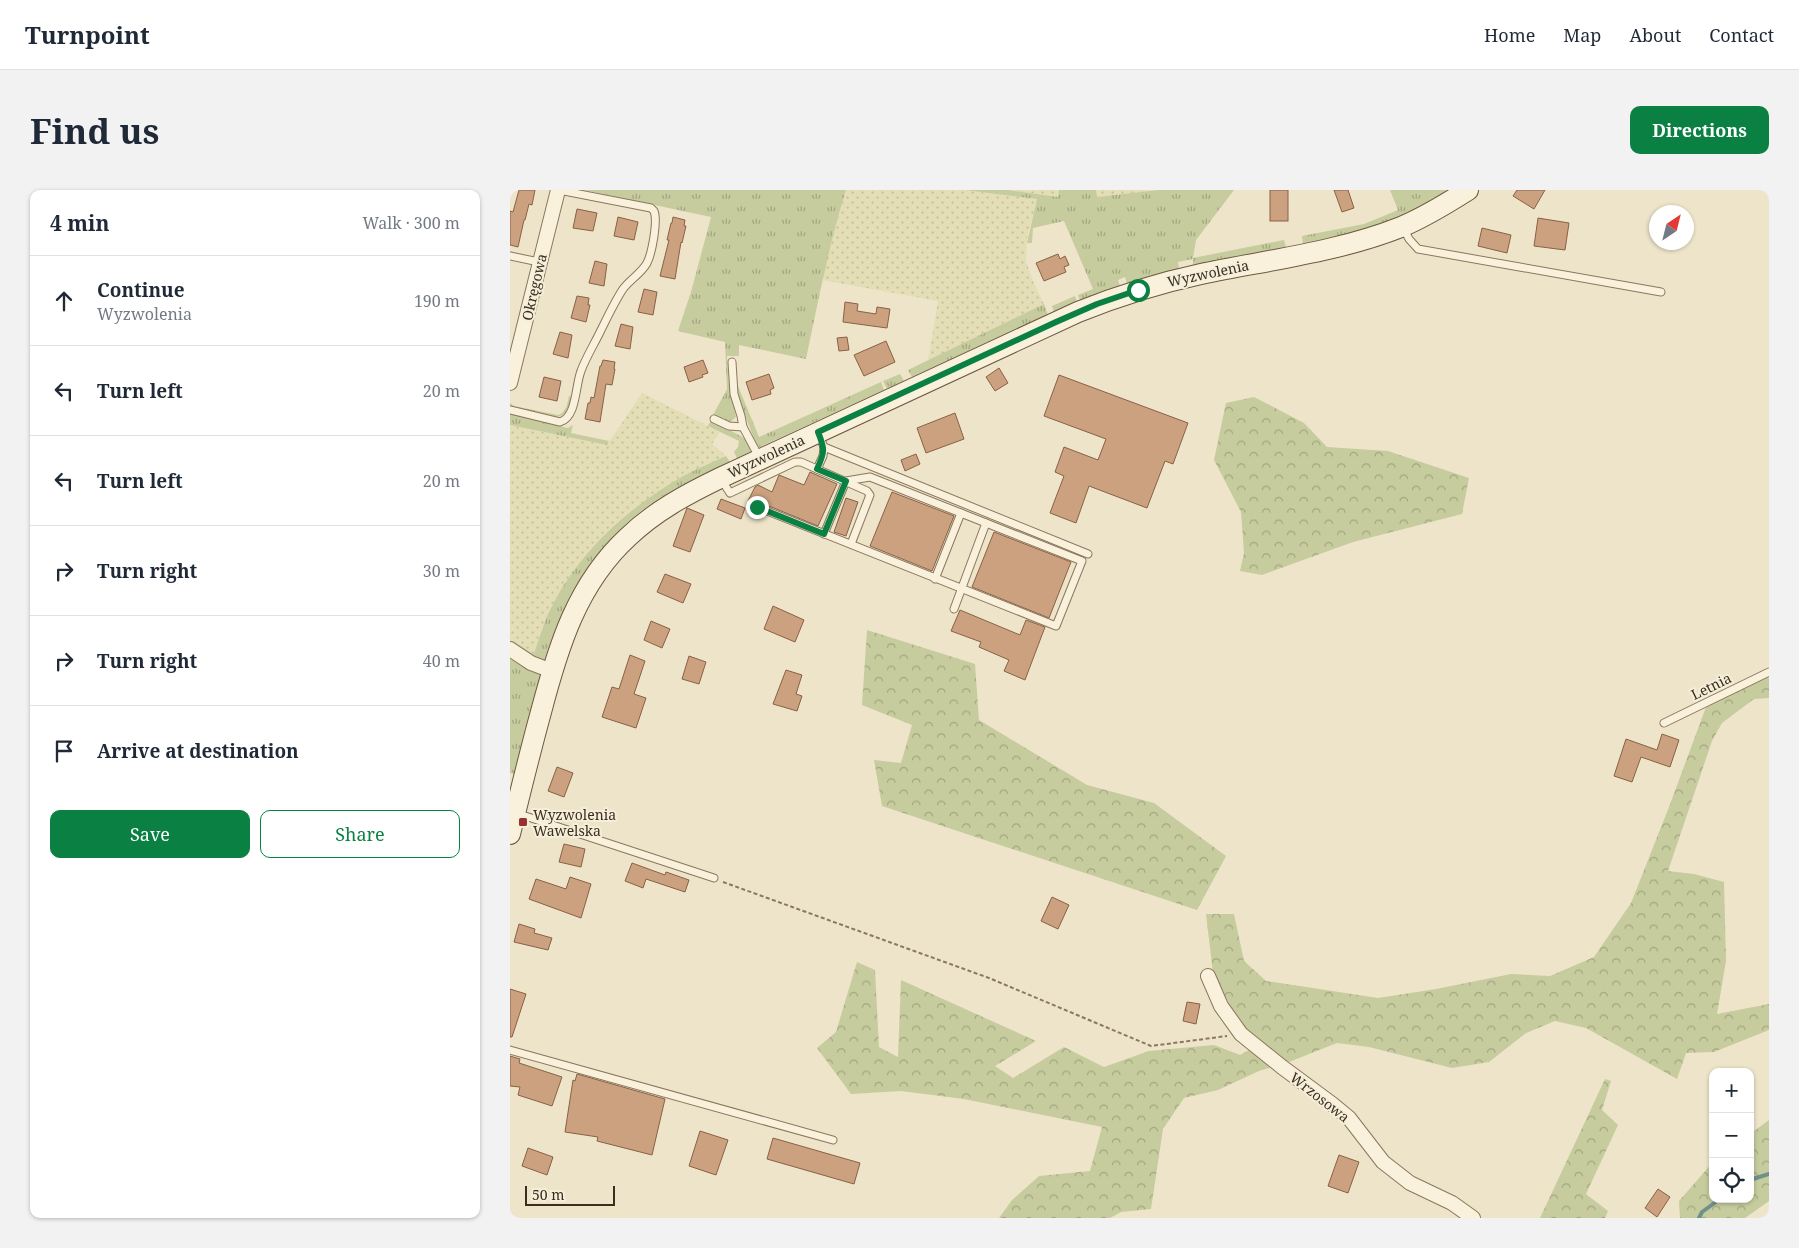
<!DOCTYPE html>
<html lang="en">
<head>
<meta charset="utf-8">
<style>
  body { margin:0; font-family:"Noto Serif",serif; background:#f2f2f3; color:#1f2937 }
  .controls { position:absolute; right:15px; bottom:15px; display:grid; overflow:hidden; border-radius:10px; box-shadow:0 1px 4px #0004 }
  .controls button { width:45px; height:45px; display:grid; place-items:center; padding:0; border:0; border-bottom:1px solid #e0e1e3; background:#fff; color:#1f2937; font:25px sans-serif }
  .compass { position:absolute; left:1139px; top:15px; width:45px; height:45px; border-radius:50%; background:#fff; box-shadow:0 1px 4px #0004; rotate:35deg }
  .scale { position:absolute; left:15px; bottom:12px; width:90px; box-sizing:border-box; padding-left:5px; border:2px solid #3b2e21; border-top:0; font-size:14px; line-height:18px; white-space:nowrap; color:#3b2e21; -webkit-text-stroke:4px #f5eed9; paint-order:stroke }
  .stop { position:absolute; width:15px; height:15px; margin:-11px; border:4px solid #0b8043; border-radius:50%; background:#fff }
  .stop.end { background:#0b8043; border-color:#fff; box-shadow:0 1px 5px #0008 }
  .list { margin:0; padding:0; list-style:none }
  h2 { display:flex; justify-content:space-between; align-items:center; height:65px; margin:0; padding:0 20px; font-size:21px }
  h2 small { font-size:16px; font-weight:400; color:#747a83 }
  .list li { display:grid; grid-template-columns:32px 1fr auto; gap:15px; align-items:center; box-sizing:border-box; height:90px; padding:0 20px; border-top:1px solid #e0e1e3 }
  .list b { display:block; font-size:19px; white-space:nowrap }
  .list p { margin:0; font-size:16px; white-space:nowrap; color:#747a83 }
  .list em { font-size:16px; font-style:normal; color:#747a83 }
  .actions { display:flex; gap:10px; padding:15px 20px }
  .actions a { flex:1; padding:11px 0; border:1px solid #0b8043; border-radius:10px; text-align:center; font-size:18px; color:#0b8043 }
  .actions .main { background:#0b8043; color:#fff }
  .icon { flex:none; width:28px; height:28px; fill:none; stroke:currentColor; stroke-width:2; stroke-linecap:round; stroke-linejoin:round }
  .map { position:relative; flex:none; width:1259px; height:1028px; overflow:hidden; border-radius:10px }
  header { display:flex; align-items:center; gap:30px; box-sizing:border-box; height:70px; padding:0 25px; background:#fff; border-bottom:1px solid #e0e1e3 }
  header strong { font-size:24px }
  nav { display:flex; gap:28px; margin-inline-start:auto; font-size:18px }
  .intro { display:flex; align-items:center; justify-content:space-between; box-sizing:border-box; height:120px; padding:0 30px }
  h1 { margin:0; font-size:35px }
  .button { padding:12px 22px; border-radius:10px; background:#0b8043; color:#fff; font-size:18px; font-weight:700 }
  main { display:flex; gap:30px; padding:0 30px }
  aside { flex:1; background:#fff; border-radius:10px; box-shadow:0 1px 4px #0004 }
  .map>svg:first-child { display:block }
  .farmland { fill:url(#farmland-dots) }
  .grass { fill:url(#grass-tufts) }
  .forest { fill:url(#forest-crowns) }
  .lines { fill:none; stroke-linecap:round; stroke-linejoin:round }
  .stream { stroke:#70918a; stroke-width:4 }
  .building { fill:#cba180; stroke:#896144 }
  .lane-casing { stroke:#8a775e; stroke-width:9 }
  .street-casing { stroke:#8a775e; stroke-width:16 }
  .secondary-casing { stroke:#6c5841; stroke-width:22 }
  .path { stroke:#8a775e; stroke-width:2; stroke-dasharray:4 2.5; stroke-linecap:butt }
  .lane { stroke:#f9f1dc; stroke-width:7 }
  .street { stroke:#f9f1dc; stroke-width:14 }
  .secondary { stroke:#f9f1dc; stroke-width:20 }
  .route { stroke:#0b8043; stroke-width:6 }
  .poi-dot { fill:#98312f; stroke:#f5eed9; stroke-width:2 }
  .labels { text-anchor:middle; dominant-baseline:central; stroke-width:4; stroke-linejoin:round; paint-order:stroke }
  .street-label { font-size:14px; fill:#3b2e21; stroke:#f5eed9 }
  .poi-label { font-size:14px; fill:#3b2e21; stroke:#f5eed9; text-anchor:start }
</style>
</head>
<body>
<header>
<strong>Turnpoint</strong>
<nav><a>Home</a><a>Map</a><a>About</a><a>Contact</a></nav>
</header>
<div class="intro"><h1>Find us</h1><a class="button">Directions</a></div>
<main>
<aside>
<h2>4 min<small>Walk · 300 m</small></h2>
<ul class="list">
<li><svg class="icon" aria-label="ahead" viewBox="0 0 24 24"><path d="M12 20V5M6 11l6-6 6 6"/></svg><div><b>Continue</b><p>Wyzwolenia</p></div><em>190 m</em></li>
<li><svg class="icon" aria-label="left" viewBox="0 0 24 24"><path d="M17 20v-9H6M10 6l-5 5 5 5"/></svg><div><b>Turn left</b></div><em>20 m</em></li>
<li><svg class="icon" aria-label="left" viewBox="0 0 24 24"><path d="M17 20v-9H6M10 6l-5 5 5 5"/></svg><div><b>Turn left</b></div><em>20 m</em></li>
<li><svg class="icon" aria-label="right" viewBox="0 0 24 24"><path d="M7 20v-9h11M14 6l5 5-5 5"/></svg><div><b>Turn right</b></div><em>30 m</em></li>
<li><svg class="icon" aria-label="right" viewBox="0 0 24 24"><path d="M7 20v-9h11M14 6l5 5-5 5"/></svg><div><b>Turn right</b></div><em>40 m</em></li>
<li><svg class="icon" aria-label="arrive" viewBox="0 0 24 24"><path d="M6 21V4h12l-3 4 3 4H6"/></svg><div><b>Arrive at destination</b></div></li>
</ul>
<div class="actions"><a class="main">Save</a><a>Share</a></div>
</aside>
<div class="map">
<svg width="1259" height="1028" viewBox="0 0 1259 1028">
  <defs>
    <pattern id="farmland-dots" width="8" height="8" patternUnits="userSpaceOnUse" patternTransform="scale(1.25)"><rect width="8" height="8" fill="#e4deb6"/><path d="M2 2h.1M6 6h.1" fill="none" stroke="#c4bf9c" stroke-width="1.8" stroke-linecap="round"/></pattern>
    <pattern id="grass-tufts" width="24" height="20" patternUnits="userSpaceOnUse" patternTransform="scale(1.25)"><rect width="24" height="20" fill="#c6cc9d"/><path d="M3 7l-1-3M5 7V3M7 7l1-3M15 17l-1-3M17 17v-4M19 17l1-3" fill="none" stroke="#a2a680"/></pattern>
    <pattern id="forest-crowns" width="20" height="18" patternUnits="userSpaceOnUse" patternTransform="scale(1.25)"><rect width="20" height="18" fill="#c6cc9d"/><path d="M2 6a3 3 0 1 1 6 0M12 15a3 3 0 1 1 6 0" fill="none" stroke="#a2a680"/></pattern>
  </defs>
  <rect width="100%" height="100%" fill="#eee4c9"/>
  <g class="farmland">
    <polygon points="336,0 455,0 527,9 517,49 516,71 523,91 534,114 418,171 428,111 312,90 329,23"/>
    <polygon points="498,0 549,0 548,7"/>
    <polygon points="586,0 648,0 586,7"/>
    <polygon points="132,203 210,242 202,254 216,266 175,285 81,359 22,469 3,455 0,451 0,235 97,255"/>
  </g>
  <g class="grass">
    <path d="M74 0H336C319 55 308 112 296 169L229 155V166H217L219 195 226 227 220 232 213 230 203 225 217 199 215 152 168 141 181 102 201 27Z"/>
    <polygon points="455,0 498,0 548,7 549,0 586,0 587,7 648,0 724,0 686,50 683,68 774,50 776,57 683,75 683,69 668,72 669,79 617,93 615,87 608,90 610,96 570,110 568,105 583,99 554,31 523,38 522,53 517,53 527,9"/>
    <path d="M880 0H940C892 29 849 44 793 54L792 46 854 34 888 20Z"/>
    <polygon points="565,106 567,112 544,122 542,116"/>
    <polygon points="534,114 538,125 402,187 398,180"/>
    <polygon points="390,184 394,191 377,199 373,191"/>
    <polygon points="371,192 374,200 250,257 246,254 227,204 228,196 249,247"/>
    <path d="M59 206 61 207C59 216 58 224 47 227L0 216V213L4 216 48 225C57 222 57 214 59 206Z"/>
    <polygon points="0,225 58,238 63,235 61,243 99,251 97,255 0,235"/>
    <polygon points="201,230 236,249 240,254 241,262 227,268 224,262 228,257 229,251 198,236"/>
    <path d="M216 266 220 272C195 284 169 295 145 311 88 349 54 408 34 472L22 469C27 455 31 442 36 429 63 367 116 318 175 285 188 278 203 272 216 266Z"/>
    <polygon points="0,464 31,484 5,584 0,583"/>
  </g>
  <g class="forest">
    <polygon points="744,207 794,233 817,257 878,261 959,288 952,324 843,352 752,385 730,381 734,363 731,322 704,270 716,213"/>
    <polygon points="357,440 465,474 469,530 577,595 644,613 716,666 687,720 372,616 364,570 391,573 402,535 352,515"/>
    <polygon points="1256,487 1259,488 1259,508 1244,509 1212,533 1202,551 1158,681 1184,684 1214,692 1216,771 1207,824 1259,814 1259,840 1204,862 1176,863 1167,889 1076,838 1045,831 1016,843 979,872 942,878 859,857 827,853 779,872 749,881 708,900 674,908 653,939 641,1019 611,1022 600,1028 489,1028 502,1010 529,986 580,981 592,937 454,909 391,901 341,904 307,858 326,842 347,772 365,780 369,857 388,867 391,790 526,851 485,876 503,888 554,857 594,877 639,861 704,855 730,865 753,852 732,837 703,783 696,724 724,724 734,771 756,791 868,808 926,799 1001,784 1040,786 1084,767 1121,713 1159,617 1196,517"/>
    <polygon points="1095,889 1101,891 1092,920 1108,935 1076,1004 1098,1021 1095,1028 1030,1028"/>
    <polygon points="1259,930 1259,1011 1235,1028 1170,1028 1169,1011 1203,972 1203,1009 1240,1009 1240,944"/>
  </g>
  <g class="lines">
    <g class="stream">
      <polyline points="1240,990 1259,984"/>
      <polyline points="1189,1028 1192,1022 1210,1009"/>
    </g>
  </g>
  <g class="building">
    <polygon points="9,0 25,0 22,15 19,14 15,30 14,30 8,57 0,55 0,21 3,22"/>
    <rect x="760" y="0" width="18" height="31"/>
    <polygon points="824,0 838,0 844,18 832,22"/>
    <polygon points="1007,0 1035,0 1024,19 1003,6"/>
    <polygon points="67,19 87,23 83,41 63,38"/>
    <polygon points="108,27 128,32 124,50 104,46"/>
    <polygon points="163,27 175,30 174,36 176,36 172,53 171,52 165,89 150,86 159,50 157,50 161,33 162,33"/>
    <polygon points="1028,28 1059,33 1055,60 1024,56"/>
    <polygon points="972,38 1001,45 997,63 968,56"/>
    <polygon points="548,64 550,69 555,66 559,75 554,77 556,82 534,91 526,73"/>
    <polygon points="85,71 97,74 94,96 79,93"/>
    <polygon points="134,99 147,102 143,125 128,122"/>
    <polygon points="67,106 79,108 78,115 80,115 76,132 61,128"/>
    <polygon points="335,112 348,114 347,121 366,124 367,117 380,119 377,138 333,132"/>
    <polygon points="111,134 123,137 120,159 105,156"/>
    <polygon points="50,142 62,145 58,168 43,164"/>
    <polygon points="337,147 339,160 329,161 327,148"/>
    <polygon points="376,151 385,172 354,186 344,165"/>
    <polygon points="93,170 105,172 104,179 105,179 102,195 96,194 90,232 75,229 78,213 80,213 81,207 84,208 90,176 91,176"/>
    <polygon points="193,170 198,183 192,185 193,187 179,192 174,177"/>
    <polygon points="489,178 498,193 485,201 476,187"/>
    <polygon points="259,184 264,198 260,200 261,204 242,210 236,192"/>
    <polygon points="549,185 678,233 663,274 655,271 637,318 579,296 566,333 540,323 554,286 545,282 554,257 588,270 596,249 534,226"/>
    <polygon points="34,187 51,191 47,211 29,207"/>
    <polygon points="445,223 454,249 416,263 407,238"/>
    <polygon points="406,264 410,274 395,281 391,270"/>
    <polygon points="300,282 327,294 308,336 249,312 243,313 238,311 245,297 248,295 262,302 269,285 294,295"/>
    <polygon points="382,302 444,326 422,381 360,356"/>
    <polygon points="336,308 348,312 336,346 324,342"/>
    <polygon points="211,309 235,318 231,329 207,319"/>
    <polygon points="177,318 194,325 180,362 163,356"/>
    <polygon points="484,342 561,372 539,428 462,397"/>
    <polygon points="155,384 181,394 173,413 147,402"/>
    <polygon points="263,416 294,430 285,452 254,439"/>
    <polygon points="450,420 510,445 516,430 535,437 515,490 494,481 499,470 469,457 471,452 441,441"/>
    <polygon points="141,431 160,439 152,458 134,450"/>
    <polygon points="120,465 135,471 124,504 136,508 126,538 92,527 102,497 109,499"/>
    <polygon points="179,466 196,472 189,494 172,489"/>
    <polygon points="276,480 292,485 286,504 292,506 287,521 263,514"/>
    <polygon points="1152,544 1169,550 1160,577 1131,567 1122,592 1104,586 1116,549 1147,560"/>
    <polygon points="47,577 63,583 54,607 38,601"/>
    <polygon points="54,654 75,659 71,677 49,672"/>
    <polygon points="122,673 155,685 156,682 179,690 175,702 136,689 133,698 115,691"/>
    <polygon points="60,687 81,694 71,728 19,709 26,689 56,699"/>
    <polygon points="542,707 559,715 548,739 531,731"/>
    <polygon points="9,734 25,739 24,743 42,748 38,760 4,752"/>
    <polygon points="0,799 16,804 2,847 0,847"/>
    <polygon points="677,812 690,814 686,834 673,831"/>
    <polygon points="0,866 10,869 9,873 52,887 42,916 8,905 10,897 0,896"/>
    <polygon points="67,884 155,909 142,965 87,951 88,947 55,942 63,890 65,891"/>
    <polygon points="190,941 218,950 206,985 179,976"/>
    <polygon points="263,948 350,973 344,994 257,969"/>
    <polygon points="18,958 43,967 37,985 12,976"/>
    <polygon points="829,965 849,972 838,1003 818,996"/>
    <polygon points="1148,999 1160,1007 1147,1027 1135,1018"/>
  </g>
  <g class="lines">
    <defs>
      <g id="lane">
        <polyline points="894,39 899,49 908,59 1151,102"/>
        <polyline points="0,66 29,72"/>
        <polyline points="222,172 224,204 231,226 233,237 250,269"/>
        <path d="M0 220 50 232C67 227 65 196 71 181 76 167 85 153 91 140 98 126 105 111 113 99 120 89 131 84 137 73 142 63 148 31 144 21L141 18 49 0"/>
        <polyline points="204,229 219,236 233,237"/>
        <polyline points="309,245 314,257 578,364"/>
        <polyline points="307,279 313,266 314,257"/>
        <polyline points="211,289 220,303 285,272 291,272 357,301 360,305 341,354"/>
        <polyline points="247,317 546,436 572,371 476,333"/>
        <polyline points="314,344 336,291 360,287 476,333 444,419"/>
        <polyline points="425,389 451,323"/>
        <polyline points="1154,533 1259,482"/>
        <polyline points="6,623 204,688"/>
        <polyline points="0,860 323,950"/>
      </g>
      <g id="street">
        <polyline points="0,193 48,0"/>
        <polyline points="0,459 21,473 42,481"/>
        <polyline points="698,786 711,816 731,844 772,877 822,914 839,928 873,972 900,993 942,1013 963,1028"/>
      </g>
      <path id="secondary" d="M0 644C10 603 20 562 31 522 48 457 67 394 118 347 145 321 177 304 210 288L568 122C608 106 649 93 691 84 758 70 828 62 891 37 915 27 936 14 958 0"/>
    </defs>
    <use href="#lane" class="lane-casing"/>
    <use href="#street" class="street-casing"/>
    <use href="#secondary" class="secondary-casing"/>
    <polyline class="path" points="213,692 479,788 641,856 717,846"/>
    <use href="#lane" class="lane"/>
    <use href="#street" class="street"/>
    <use href="#secondary" class="secondary"/>
  </g>
  <g class="lines">
    <path class="route" d="M247 317 314 344 336 291 307 279C315 262 315 259 308 242L546 132 587 114 628 100"/>
  </g>
  <rect class="poi-dot" x="8" y="627" width="10" height="10" rx="2.5"/>
  <g class="labels">
    <g class="street-label">
      <text transform="translate(698 83) rotate(-12)">Wyzwolenia</text>
      <text transform="translate(24 97) rotate(-77)">Okręgowa</text>
      <text transform="translate(256 266) rotate(-25)">Wyzwolenia</text>
      <text transform="translate(1201 496) rotate(-26)">Letnia</text>
      <text transform="translate(810 907) rotate(38)">Wrzosowa</text>
    </g>
    <g class="poi-label">
      <text x="23" y="624">Wyzwolenia<tspan x="23" dy="16">Wawelska</tspan></text>
    </g>
  </g>
</svg>
<div class="controls">
<button>+</button>
<button>−</button>
<button><svg class="icon" aria-label="locate" viewBox="0 0 24 24"><circle cx="12" cy="12" r="6"/><path d="M12 2v4M12 18v4M2 12h4M18 12h4"/></svg></button>
</div>
<svg class="compass" viewBox="-18 -18 36 36"><path d="M0-13l5 13h-10z" fill="#e53935"/><path d="M0 13l5-13h-10z" fill="#747a83"/></svg>
<div class="scale">50 m</div>
<div class="stop" style="left:628px;top:100px"></div>
<div class="stop end" style="left:247px;top:317px"></div>
</div>
</main>
</body>
</html>
